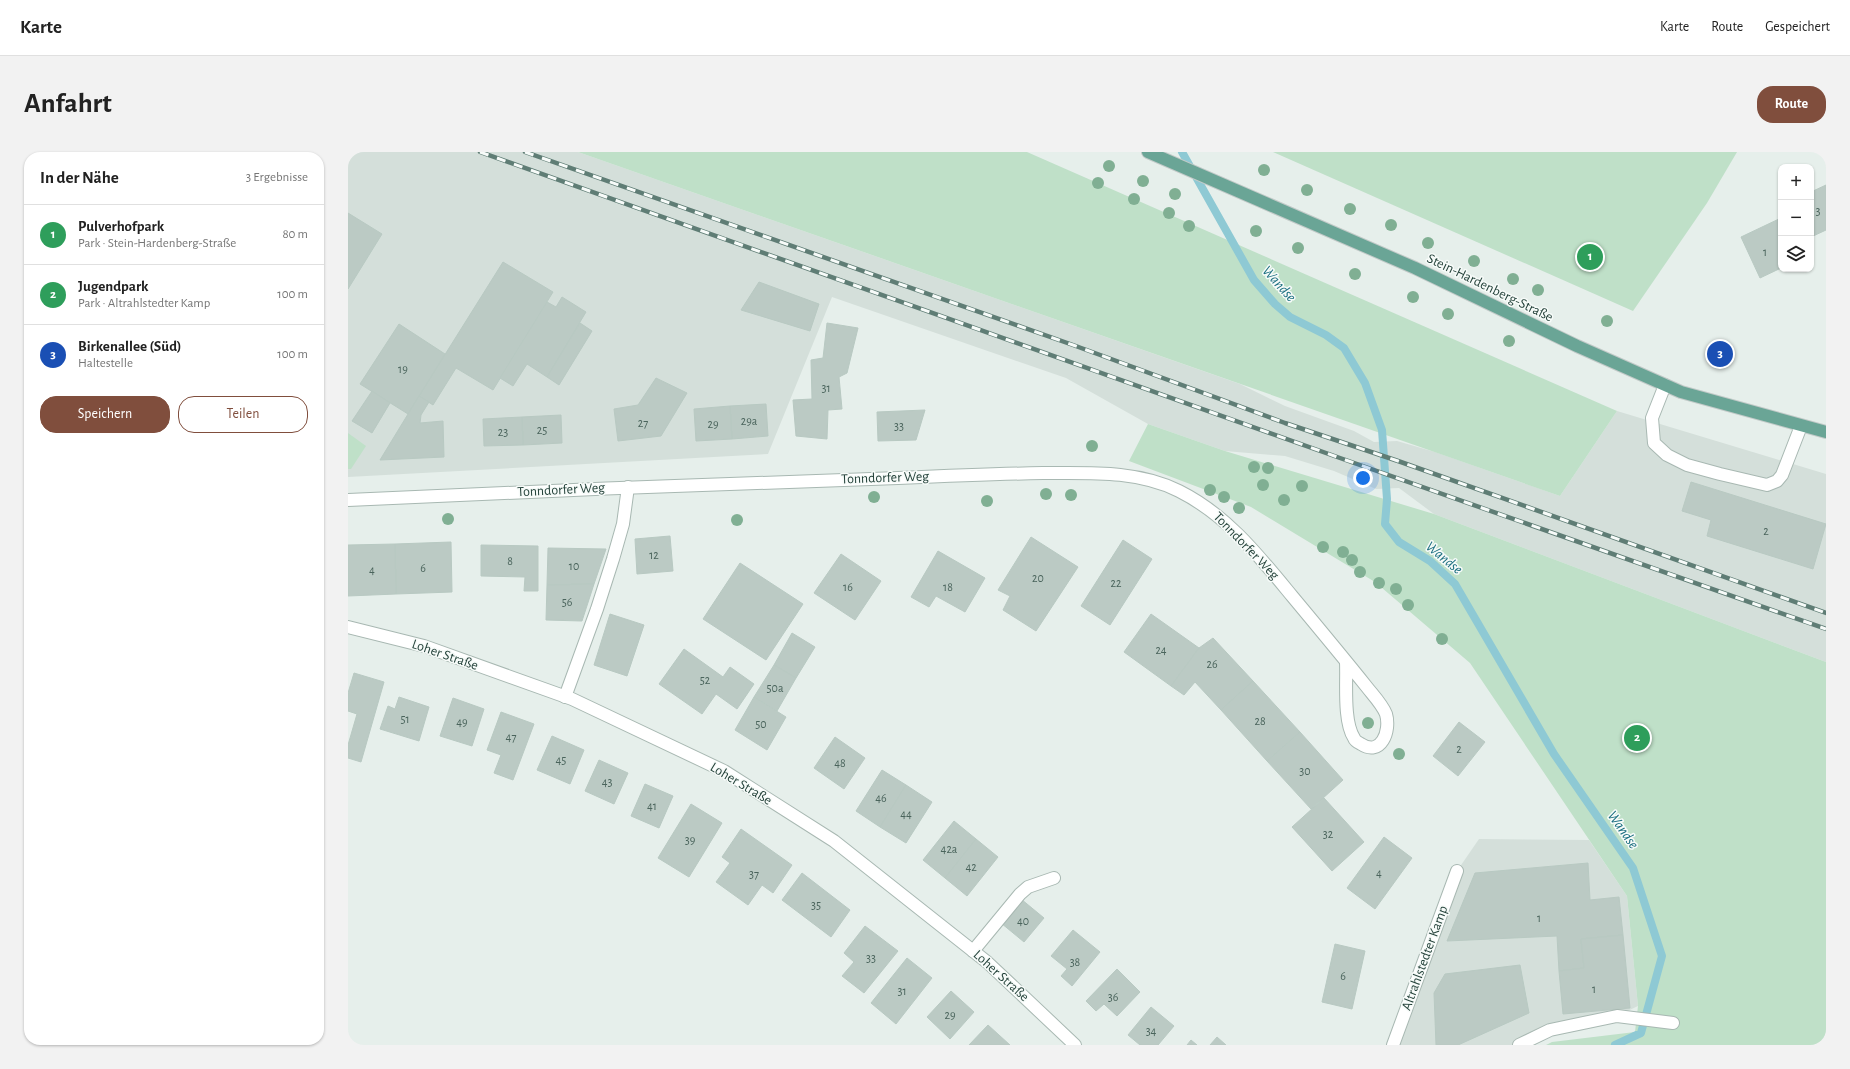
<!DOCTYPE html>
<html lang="de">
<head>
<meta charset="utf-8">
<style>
  body { margin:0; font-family:"Alegreya Sans",sans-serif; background:#f2f2f2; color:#222 }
  .controls { position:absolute; right:12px; top:12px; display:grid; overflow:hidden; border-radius:8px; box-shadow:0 1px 3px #0004 }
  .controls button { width:36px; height:36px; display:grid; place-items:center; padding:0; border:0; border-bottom:1px solid #e0e0e0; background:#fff; color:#222; font:20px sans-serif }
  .you { position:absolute; left:1015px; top:326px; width:14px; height:14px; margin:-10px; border:3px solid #fff; border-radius:50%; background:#1a73e8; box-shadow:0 0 0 6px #1a73e833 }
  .badge { display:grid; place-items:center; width:26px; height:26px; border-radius:50%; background:#804e3d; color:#fff; font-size:13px; font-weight:700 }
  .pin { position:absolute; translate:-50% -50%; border:2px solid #fff; box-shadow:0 1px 4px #0006 }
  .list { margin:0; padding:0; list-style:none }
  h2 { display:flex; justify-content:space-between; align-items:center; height:52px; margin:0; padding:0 16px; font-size:17px }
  h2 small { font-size:13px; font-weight:400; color:#767676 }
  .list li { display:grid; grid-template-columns:26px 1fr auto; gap:12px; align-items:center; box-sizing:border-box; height:60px; padding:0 16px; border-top:1px solid #e0e0e0 }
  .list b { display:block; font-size:15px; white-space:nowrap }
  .list p { margin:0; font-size:13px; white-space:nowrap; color:#767676 }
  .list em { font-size:13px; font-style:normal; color:#767676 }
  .actions { display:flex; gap:8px; padding:12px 16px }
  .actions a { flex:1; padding:9px 0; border:1px solid #804e3d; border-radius:16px; text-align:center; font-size:14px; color:#804e3d }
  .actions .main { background:#804e3d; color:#fff }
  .icon { flex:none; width:22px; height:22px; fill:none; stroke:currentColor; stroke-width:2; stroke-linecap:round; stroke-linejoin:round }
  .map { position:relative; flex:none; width:1478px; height:893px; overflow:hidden; border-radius:16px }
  header { display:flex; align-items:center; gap:24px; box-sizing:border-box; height:56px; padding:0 20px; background:#fff; border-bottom:1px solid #e0e0e0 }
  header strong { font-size:19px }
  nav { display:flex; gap:22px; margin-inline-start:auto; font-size:14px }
  .intro { display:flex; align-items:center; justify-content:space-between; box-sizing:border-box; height:96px; padding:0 24px }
  h1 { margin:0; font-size:28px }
  .button { padding:10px 18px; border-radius:16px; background:#804e3d; color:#fff; font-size:14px; font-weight:700 }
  main { display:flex; gap:24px; padding:0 24px }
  aside { flex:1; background:#fff; border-radius:16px; box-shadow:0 1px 3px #0004 }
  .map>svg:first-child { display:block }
  .built { fill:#d4dfda }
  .green { fill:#bfe0c8 }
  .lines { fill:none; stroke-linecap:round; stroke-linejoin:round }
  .stream { stroke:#8ec9d4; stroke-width:8 }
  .building { fill:#bbcac4; stroke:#b8c9c2 }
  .lane-casing { stroke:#a8b8b2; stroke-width:14 }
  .street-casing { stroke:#a8b8b2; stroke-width:14 }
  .primary-casing { stroke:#c2cac8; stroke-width:14 }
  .lane { stroke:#fff; stroke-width:12 }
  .street { stroke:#fff; stroke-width:12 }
  .primary { stroke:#6aa596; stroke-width:12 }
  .rail-casing { stroke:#5f7d75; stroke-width:4.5 }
  .rail { stroke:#f7fbf9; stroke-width:3; stroke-dasharray:9; stroke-linecap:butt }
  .tree { fill:#80af93 }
  .labels { text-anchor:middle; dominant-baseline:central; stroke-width:3; stroke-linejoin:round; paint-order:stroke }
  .number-label { font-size:12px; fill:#4a645c }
  .street-label { font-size:14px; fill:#24423a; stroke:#f7fbf9 }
  .water-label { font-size:15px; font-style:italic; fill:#1c6f80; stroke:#f7fbf9 }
</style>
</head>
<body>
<header>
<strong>Karte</strong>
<nav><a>Karte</a><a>Route</a><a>Gespeichert</a></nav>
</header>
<div class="intro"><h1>Anfahrt</h1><a class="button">Route</a></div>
<main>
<aside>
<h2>In der Nähe<small>3 Ergebnisse</small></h2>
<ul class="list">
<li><span class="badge" style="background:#2e9e5b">1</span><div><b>Pulverhofpark</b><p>Park · Stein-Hardenberg-Straße</p></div><em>80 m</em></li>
<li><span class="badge" style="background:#2e9e5b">2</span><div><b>Jugendpark</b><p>Park · Altrahlstedter Kamp</p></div><em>100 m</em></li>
<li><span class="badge" style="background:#1a4fb4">3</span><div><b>Birkenallee (Süd)</b><p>Haltestelle</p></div><em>100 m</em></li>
</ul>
<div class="actions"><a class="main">Speichern</a><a>Teilen</a></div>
</aside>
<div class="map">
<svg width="1478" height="893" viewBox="0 0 1478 893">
  <rect width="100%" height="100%" fill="#e6efeb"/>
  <g class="built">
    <polygon points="0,0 230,0 892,232 937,254 1006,279 1026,290 1049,289 1087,300 1212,344 1269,259 1478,322 1478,510 1086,362 1051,336 1028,337 986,319 937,304 877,299 800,272 718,226 484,145 420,302 0,325"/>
    <polygon points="1131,687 1241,688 1279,744 1290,854 1269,864 1171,893 1045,893 1109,719"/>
  </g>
  <g class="green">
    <polygon points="230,0 679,0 1269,259 1212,344"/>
    <polygon points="925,0 1389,0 1359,51 1285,159"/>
    <polygon points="800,272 877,299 1086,362 1478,510 1478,893 1198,893 1204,890 1287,880 1290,854 1279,744 1122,511 1027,430 903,355 781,309"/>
    <polygon points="0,281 18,294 3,317 0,317"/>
  </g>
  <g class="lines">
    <polyline class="stream" points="834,0 906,128 927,152 942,165 978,183 996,196 1017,231 1034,278 1039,347 1037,372 1051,390 1082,409 1107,432 1206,602 1285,716 1314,804 1293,881 1267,893"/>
  </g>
  <g class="building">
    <polygon points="1478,33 1478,78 1463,85 1463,40"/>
    <polygon points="0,61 34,82 0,137"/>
    <polygon points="1433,66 1433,116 1412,126 1393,85"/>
    <polygon points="155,110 205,140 145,238 108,216 85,253 71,244"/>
    <polygon points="411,130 471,152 462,179 393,158"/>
    <polygon points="214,145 238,160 199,225 179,212 165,234 152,226 199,150 208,155"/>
    <polygon points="232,171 244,179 211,233 199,225"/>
    <polygon points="479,171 510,176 499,221 491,225 494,257 480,258 479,287 448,284 445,248 464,247 463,208 475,206"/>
    <polygon points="51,172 97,202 60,262 12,232"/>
    <polygon points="308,226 339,241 313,284 270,289 266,257 290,253"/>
    <polygon points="24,239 42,251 24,281 4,269"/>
    <polygon points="71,244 81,250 73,263 72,271 95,269 96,305 32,308"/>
    <polygon points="418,252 420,284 384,287 382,254"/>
    <polygon points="382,254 384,287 348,289 346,257"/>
    <polygon points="577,258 568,288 530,289 529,260"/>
    <polygon points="213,263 214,291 175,293 174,265"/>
    <polygon points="174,265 175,293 136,294 135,267"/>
    <polygon points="1343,330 1478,372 1465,417 1359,384 1363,368 1334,359"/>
    <polygon points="322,384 325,419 289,422 287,387"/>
    <polygon points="683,385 730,415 688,479 655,458 662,444 650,438"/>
    <polygon points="775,388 804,407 762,473 733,454"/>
    <polygon points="103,390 104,440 48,442 47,392"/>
    <polygon points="47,392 48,442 0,444 0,393"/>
    <polygon points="133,393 190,394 190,439 176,439 177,425 133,424"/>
    <polygon points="200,396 258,397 246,432 199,433"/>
    <polygon points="590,399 637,426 617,460 588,444 581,455 563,445"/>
    <polygon points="493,402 533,429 507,468 466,441"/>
    <polygon points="392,411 455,452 418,508 355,467"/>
    <polygon points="246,432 234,469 198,468 199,433"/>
    <polygon points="262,462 296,473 279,524 246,513"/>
    <polygon points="803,462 851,496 823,534 776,500"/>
    <polygon points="444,481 467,495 448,526 426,513"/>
    <polygon points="865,486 905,529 873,558 847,530 836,543 823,534 851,496"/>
    <polygon points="336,497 375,525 382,515 406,532 389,557 368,542 354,562 311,532"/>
    <polygon points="426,513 448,526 429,559 406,545"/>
    <polygon points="6,521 36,530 13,610 0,606 0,593 9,562 0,559 0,541"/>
    <polygon points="905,529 952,580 919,609 873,558"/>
    <polygon points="51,545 81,555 71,589 32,577 40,554 47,557"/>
    <polygon points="406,545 438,565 419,598 387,578"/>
    <polygon points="105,546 136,557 124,594 92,584"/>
    <polygon points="153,560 186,572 165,628 146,621 153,603 139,598"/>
    <polygon points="1111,570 1137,590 1110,624 1085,604"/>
    <polygon points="952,580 995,628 963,657 919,609"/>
    <polygon points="204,584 236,598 222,632 189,618"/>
    <polygon points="487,585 517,606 496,637 466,616"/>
    <polygon points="251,608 280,621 266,652 237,639"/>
    <polygon points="534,618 558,633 532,675 508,659"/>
    <polygon points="297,632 325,644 311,676 283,664"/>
    <polygon points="558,633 584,650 558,691 532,675"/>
    <polygon points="976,646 1016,690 984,719 944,675"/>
    <polygon points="343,652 374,671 341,725 310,706"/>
    <polygon points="606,669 628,687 597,726 575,708"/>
    <polygon points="393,677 444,713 425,741 414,733 400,753 368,730 382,711 374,705"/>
    <polygon points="1036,685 1064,706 1027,757 999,736"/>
    <polygon points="628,687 650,705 619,744 597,726"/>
    <polygon points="1240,711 1242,748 1271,745 1275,783 1233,787 1236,816 1211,819 1209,784 1099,789 1127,721"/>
    <polygon points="454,721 502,758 483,785 434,748"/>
    <polygon points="673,747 696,766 676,790 653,771"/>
    <polygon points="517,774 550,799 516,841 494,824 506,810 496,801"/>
    <polygon points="725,778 752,800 724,834 713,824 719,817 703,804"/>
    <polygon points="1275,783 1282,856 1215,862 1211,819 1236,816 1233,787"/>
    <polygon points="987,792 1017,799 1004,857 974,850"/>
    <polygon points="559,806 584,826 548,872 523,851"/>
    <polygon points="1172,813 1181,861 1110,893 1088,893 1086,841 1097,822"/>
    <polygon points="769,817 792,840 769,864 756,852 748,859 738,849"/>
    <polygon points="603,839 626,860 602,887 579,865"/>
    <polygon points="803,855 826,874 810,893 792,893 780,883"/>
    <polygon points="640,873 662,893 621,893"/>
    <polygon points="869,885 878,893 862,893"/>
    <polygon points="843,888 849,893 839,893"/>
  </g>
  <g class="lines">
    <defs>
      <g id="lane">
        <polyline points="1317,233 1304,266 1306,291 1319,303 1339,313 1372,322 1419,333 1429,329 1434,323 1453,274"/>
        <polyline points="217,545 249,457 265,407 275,372 280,335"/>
        <polyline points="625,799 672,742 680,735 706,726"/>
      </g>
      <g id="street">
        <path d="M0 348C183 339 367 332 550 326 598 324 646 322 695 321 740 321 790 318 831 339 879 363 911 404 944 444 969 474 994 504 1018 534 1025 543 1034 552 1038 562 1043 579 1033 605 1013 592 1011 591 1007 589 1006 586 995 569 999 530 998 510"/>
        <polyline points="0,475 76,494 224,547 376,619 486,689 639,810 727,893"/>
        <polyline points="1045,893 1109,719"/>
        <polyline points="1171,893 1202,878 1269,864 1325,871"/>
      </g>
      <polyline id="primary" points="800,0 1067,116 1229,194 1333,240 1478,280"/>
    </defs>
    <use href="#lane" class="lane-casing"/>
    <use href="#street" class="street-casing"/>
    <use href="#primary" class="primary-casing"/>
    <use href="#lane" class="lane"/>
    <use href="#street" class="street"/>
    <use href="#primary" class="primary"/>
    <defs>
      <g id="rail">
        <polyline points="132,0 992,306 1478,477"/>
        <polyline points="177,0 725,193 937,271 1050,309 1478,461"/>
      </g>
    </defs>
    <use href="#rail" class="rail-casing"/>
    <use href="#rail" class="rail"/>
  </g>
  <g class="tree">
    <circle cx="761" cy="14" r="6"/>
    <circle cx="916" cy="18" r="6"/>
    <circle cx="795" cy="29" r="6"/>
    <circle cx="750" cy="31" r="6"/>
    <circle cx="959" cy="38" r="6"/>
    <circle cx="827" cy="42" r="6"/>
    <circle cx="786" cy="47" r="6"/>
    <circle cx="1002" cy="57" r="6"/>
    <circle cx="821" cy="61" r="6"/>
    <circle cx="1043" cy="73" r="6"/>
    <circle cx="841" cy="74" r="6"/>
    <circle cx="908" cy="79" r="6"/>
    <circle cx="1080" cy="91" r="6"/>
    <circle cx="950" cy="96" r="6"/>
    <circle cx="1126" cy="109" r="6"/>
    <circle cx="1007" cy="122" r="6"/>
    <circle cx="1165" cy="127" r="6"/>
    <circle cx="1190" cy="138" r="6"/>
    <circle cx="1065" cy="145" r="6"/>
    <circle cx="1100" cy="162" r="6"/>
    <circle cx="1259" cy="169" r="6"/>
    <circle cx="1161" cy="189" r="6"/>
    <circle cx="744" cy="294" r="6"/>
    <circle cx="906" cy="315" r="6"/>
    <circle cx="920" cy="316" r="6"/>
    <circle cx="915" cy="333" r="6"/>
    <circle cx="954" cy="334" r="6"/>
    <circle cx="862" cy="338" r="6"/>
    <circle cx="698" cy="342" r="6"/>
    <circle cx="723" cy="343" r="6"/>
    <circle cx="526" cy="345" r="6"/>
    <circle cx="876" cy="345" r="6"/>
    <circle cx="936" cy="348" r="6"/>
    <circle cx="639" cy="349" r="6"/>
    <circle cx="891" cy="356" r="6"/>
    <circle cx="100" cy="367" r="6"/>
    <circle cx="389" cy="368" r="6"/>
    <circle cx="975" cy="395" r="6"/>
    <circle cx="995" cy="400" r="6"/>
    <circle cx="1004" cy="408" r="6"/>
    <circle cx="1012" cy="420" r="6"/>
    <circle cx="1031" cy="431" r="6"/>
    <circle cx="1048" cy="437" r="6"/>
    <circle cx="1060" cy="453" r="6"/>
    <circle cx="1094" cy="487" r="6"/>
    <circle cx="1020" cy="571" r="6"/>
    <circle cx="1051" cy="602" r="6"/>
  </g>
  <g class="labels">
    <g class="number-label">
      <text x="1470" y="59">3</text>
      <text x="1417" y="100">1</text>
      <text x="55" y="217">19</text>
      <text x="478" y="236">31</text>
      <text x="401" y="269">29a</text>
      <text x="295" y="271">27</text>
      <text x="365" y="272">29</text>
      <text x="551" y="274">33</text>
      <text x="194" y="278">25</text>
      <text x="155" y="280">23</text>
      <text x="1418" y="379">2</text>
      <text x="306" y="403">12</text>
      <text x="162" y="409">8</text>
      <text x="226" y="414">10</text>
      <text x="75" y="416">6</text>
      <text x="24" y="418">4</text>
      <text x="690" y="426">20</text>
      <text x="768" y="431">22</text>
      <text x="500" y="435">16</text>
      <text x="600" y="435">18</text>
      <text x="219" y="450">56</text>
      <text x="813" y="498">24</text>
      <text x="864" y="512">26</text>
      <text x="357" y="528">52</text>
      <text x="427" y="536">50a</text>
      <text x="57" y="567">51</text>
      <text x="912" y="569">28</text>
      <text x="114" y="570">49</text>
      <text x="413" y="572">50</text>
      <text x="163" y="585">47</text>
      <text x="1111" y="597">2</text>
      <text x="213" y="608">45</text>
      <text x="492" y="611">48</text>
      <text x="957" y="619">30</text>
      <text x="259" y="630">43</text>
      <text x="533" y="646">46</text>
      <text x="304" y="654">41</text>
      <text x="558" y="662">44</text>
      <text x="980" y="682">32</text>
      <text x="342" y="688">39</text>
      <text x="601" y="697">42a</text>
      <text x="623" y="715">42</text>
      <text x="1031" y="721">4</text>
      <text x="406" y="722">37</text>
      <text x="468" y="753">35</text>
      <text x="1191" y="766">1</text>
      <text x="675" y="769">40</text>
      <text x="523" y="806">33</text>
      <text x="727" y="810">38</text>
      <text x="995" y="824">6</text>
      <text x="1246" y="837">1</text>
      <text x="554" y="839">31</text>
      <text x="765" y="845">36</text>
      <text x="602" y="863">29</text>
      <text x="803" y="879">34</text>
    </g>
    <g class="street-label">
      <text transform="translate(1142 136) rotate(26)">Stein-Hardenberg-Straße</text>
      <text transform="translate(537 326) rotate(-2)">Tonndorfer Weg</text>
      <text transform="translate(213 338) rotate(-3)">Tonndorfer Weg</text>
      <text transform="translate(898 394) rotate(46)">Tonndorfer Weg</text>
      <text transform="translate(97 503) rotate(19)">Loher Straße</text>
      <text transform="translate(393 632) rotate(31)">Loher Straße</text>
      <text transform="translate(1077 806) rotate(-70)">Altrahlstedter Kamp</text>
      <text transform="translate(653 824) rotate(42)">Loher Straße</text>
    </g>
    <g class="water-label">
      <text transform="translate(931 132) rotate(48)">Wandse</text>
      <text transform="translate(1096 406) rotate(39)">Wandse</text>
      <text transform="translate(1275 678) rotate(55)">Wandse</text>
    </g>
  </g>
</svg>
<div class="controls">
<button>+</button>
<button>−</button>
<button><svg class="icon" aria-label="layers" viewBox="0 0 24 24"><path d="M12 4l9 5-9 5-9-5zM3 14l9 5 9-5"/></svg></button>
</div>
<div class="you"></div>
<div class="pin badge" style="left:1242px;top:105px;background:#2e9e5b">1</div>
<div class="pin badge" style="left:1289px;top:586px;background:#2e9e5b">2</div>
<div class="pin badge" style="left:1372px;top:202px;background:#1a4fb4">3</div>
</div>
</main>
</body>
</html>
